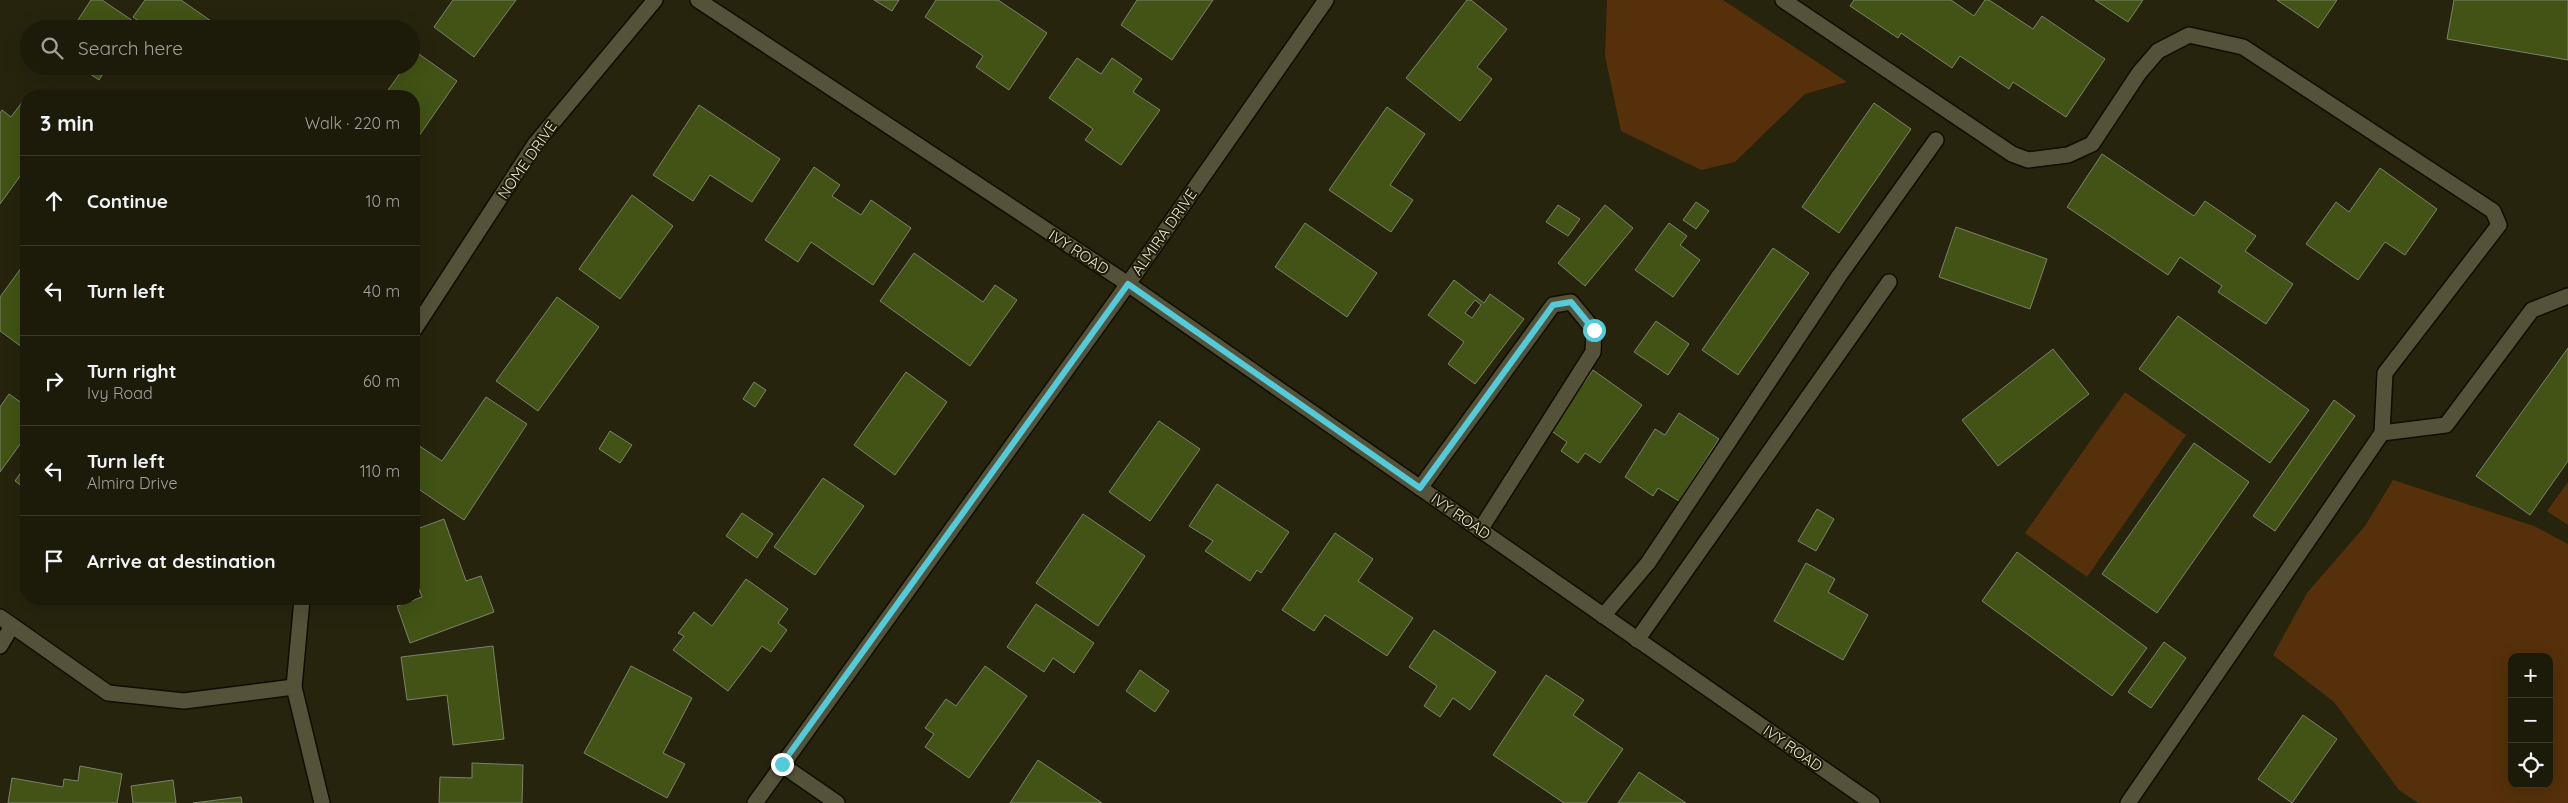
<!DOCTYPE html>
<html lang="en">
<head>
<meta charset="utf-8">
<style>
  body { margin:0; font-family:Quicksand,sans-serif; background:#252413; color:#f1f3f6 }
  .controls { position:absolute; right:15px; bottom:15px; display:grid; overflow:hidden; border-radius:10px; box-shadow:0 5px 20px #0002 }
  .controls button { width:45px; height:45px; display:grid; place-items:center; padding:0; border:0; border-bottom:1px solid #3a392b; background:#1c1b0a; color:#f1f3f6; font:25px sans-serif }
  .stop { position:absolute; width:15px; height:15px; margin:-11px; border:4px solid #53cbdb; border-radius:50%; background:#fff }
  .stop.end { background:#53cbdb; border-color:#fff; box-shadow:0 1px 5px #0008 }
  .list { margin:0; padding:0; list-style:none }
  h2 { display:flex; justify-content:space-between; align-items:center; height:65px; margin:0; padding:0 20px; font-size:21px }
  h2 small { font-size:16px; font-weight:400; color:#a0a19c }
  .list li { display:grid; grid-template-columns:32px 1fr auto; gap:15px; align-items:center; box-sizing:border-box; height:90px; padding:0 20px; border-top:1px solid #3a392b }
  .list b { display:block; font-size:19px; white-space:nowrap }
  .list p { margin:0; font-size:16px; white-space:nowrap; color:#a0a19c }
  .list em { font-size:16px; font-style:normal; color:#a0a19c }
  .icon { flex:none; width:28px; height:28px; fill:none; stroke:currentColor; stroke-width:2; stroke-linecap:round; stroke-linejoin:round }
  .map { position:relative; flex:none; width:2568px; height:803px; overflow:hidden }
  .search { position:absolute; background:#1c1b0a; box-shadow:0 5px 20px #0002; left:20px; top:20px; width:400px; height:55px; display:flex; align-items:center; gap:12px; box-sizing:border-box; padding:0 18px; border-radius:28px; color:#a0a19c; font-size:19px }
  .panel { position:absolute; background:#1c1b0a; box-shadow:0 5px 20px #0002; left:20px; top:90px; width:400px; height:515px; border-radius:20px }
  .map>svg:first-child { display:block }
  .green { fill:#55300a; fill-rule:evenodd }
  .building { fill:#425315; stroke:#7a836b; fill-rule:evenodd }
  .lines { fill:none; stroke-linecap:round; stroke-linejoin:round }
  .service-casing { stroke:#0f0d00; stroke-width:18 }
  .minor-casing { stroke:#0f0d00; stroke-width:18 }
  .tertiary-casing { stroke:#0f0d00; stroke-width:18 }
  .service { stroke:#55523a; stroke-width:15 }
  .minor { stroke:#55523a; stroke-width:15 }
  .tertiary { stroke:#55523a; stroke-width:15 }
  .route { stroke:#53cbdb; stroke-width:6 }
  .labels { text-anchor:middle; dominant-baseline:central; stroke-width:4; stroke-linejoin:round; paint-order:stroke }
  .street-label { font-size:15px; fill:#ebeadc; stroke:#1d1a05 }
</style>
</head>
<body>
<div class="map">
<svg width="2568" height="803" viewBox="0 0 2568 803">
  <rect width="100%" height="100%" fill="#26240d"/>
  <g class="green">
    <polygon points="1607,0 1723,0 1847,82 1805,94 1735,162 1701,170 1621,131 1605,56"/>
    <polygon points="2125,392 2186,435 2087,577 2025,533"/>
    <path d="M2393 480 2534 526 2568 544V803H2418L2399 790 2334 702 2273 655 2307 593 2365 526ZM2512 657H2549V784H2512Z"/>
    <polygon points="2568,482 2568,525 2547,511"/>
  </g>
  <g class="building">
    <polygon points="91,0 102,0 136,23 132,29 72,29"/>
    <polygon points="145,0 181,0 211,21 205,29 149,29 133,17"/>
    <polygon points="453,0 516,0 474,57 434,27"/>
    <polygon points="874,0 899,0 892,11"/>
    <polygon points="936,0 998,0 1047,33 1009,90 976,67 983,56 925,17"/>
    <polygon points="1137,0 1213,0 1172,60 1121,25"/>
    <polygon points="1467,0 1471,0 1507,29 1477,67 1492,79 1460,121 1406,78"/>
    <polygon points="1854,0 1951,0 1974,16 1985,0 1989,0 2033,29 2042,16 2105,59 2066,117 2013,82 2009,89 1960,56 1952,68 1901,33 1898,38 1850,6"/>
    <polygon points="2095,0 2143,0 2128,22"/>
    <polygon points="2277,0 2337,0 2318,28"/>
    <polygon points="2454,0 2568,0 2568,60 2447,39"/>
    <polygon points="416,52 457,81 414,143 414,96 384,96 405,66 411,66 411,58"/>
    <polygon points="1077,58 1101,74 1112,58 1142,79 1133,92 1160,110 1121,165 1085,140 1093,129 1049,98"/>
    <polygon points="78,66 108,66 99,80"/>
    <polygon points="26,97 26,168 0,204 0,113 2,110 11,117"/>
    <polygon points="1874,103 1911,129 1839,233 1802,207"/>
    <polygon points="699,105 780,159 752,202 710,175 693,201 653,175"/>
    <polygon points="1387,107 1425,134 1390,185 1413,200 1391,232 1329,190"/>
    <polygon points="2102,154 2194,216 2205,201 2256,236 2245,251 2293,284 2266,324 2218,292 2222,286 2180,257 2168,275 2067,207"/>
    <polygon points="814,167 840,185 832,196 861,215 871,200 911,228 873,285 811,242 798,262 765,240"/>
    <polygon points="2380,168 2437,209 2405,255 2385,242 2358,280 2306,244 2336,202 2349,212"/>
    <polygon points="632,195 673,226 620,299 579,269"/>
    <polygon points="1696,202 1709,211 1696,229 1683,220"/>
    <polygon points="1558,205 1580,219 1568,236 1546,222"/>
    <polygon points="1605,205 1633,228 1585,286 1558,263"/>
    <polygon points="1305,223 1377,273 1347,317 1275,267"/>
    <polygon points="1669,223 1687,236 1680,245 1700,260 1673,297 1635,270"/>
    <polygon points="1956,227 2047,259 2030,309 1939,277"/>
    <polygon points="1773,248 1809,273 1738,375 1702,350"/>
    <polygon points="914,253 983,302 995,285 1017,300 970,366 880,301"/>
    <polygon points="24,264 26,265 26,350 0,331 0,297"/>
    <path d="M1454 280 1484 303 1490 294 1524 319 1475 384 1448 364 1464 342 1428 315ZM1475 300 1481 305 1472 318 1465 313Z"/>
    <polygon points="557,297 599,327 538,411 496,381"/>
    <polygon points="2178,316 2309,410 2270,463 2139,369"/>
    <polygon points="1656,321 1689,344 1668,375 1634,352"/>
    <polygon points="2568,348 2568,461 2530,515 2476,476"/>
    <polygon points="2053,349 2089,394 1998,466 1962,420"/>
    <polygon points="1593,370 1642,405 1600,463 1585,453 1578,463 1561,451 1567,442 1550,430"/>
    <polygon points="906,372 947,402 895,475 854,445"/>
    <polygon points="754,382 766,390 755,407 743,399"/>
    <polygon points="9,394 26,406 26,436 0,472 0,407"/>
    <polygon points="486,397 527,424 464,520 414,486 414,451 418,445 442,461"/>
    <polygon points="2334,400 2355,416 2275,531 2253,516"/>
    <polygon points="1679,413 1719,439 1679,501 1658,488 1653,496 1625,477 1655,429 1665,435"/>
    <polygon points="1159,421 1200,449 1150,521 1109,492"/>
    <polygon points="610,431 632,445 620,463 599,449"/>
    <polygon points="2194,443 2249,482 2157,613 2102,574"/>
    <polygon points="26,465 26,489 15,481"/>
    <polygon points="823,478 864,506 815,575 774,547"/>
    <polygon points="1217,484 1289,532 1261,573 1257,570 1250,581 1205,551 1213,541 1189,526"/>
    <polygon points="1817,509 1834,519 1816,551 1798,541"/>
    <polygon points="742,513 773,534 757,558 726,536"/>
    <polygon points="1083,514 1145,556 1098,626 1036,583"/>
    <polygon points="444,519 466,581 481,576 494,612 410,643 397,606 422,597 414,575 414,530"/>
    <polygon points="1335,533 1373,559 1358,581 1413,618 1387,656 1325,615 1314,631 1282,610"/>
    <polygon points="2017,552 2147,648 2112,696 1982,601"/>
    <polygon points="1806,563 1835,579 1828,592 1868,615 1843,660 1774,621"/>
    <polygon points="746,579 788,609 778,623 787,630 771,652 762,646 728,691 673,650 684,636 678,633 694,612 712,626"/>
    <polygon points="1036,604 1094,643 1074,673 1053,658 1044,672 1007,647"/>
    <polygon points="1434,630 1496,672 1470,710 1453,698 1440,717 1424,706 1437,686 1409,667"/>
    <polygon points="2164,642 2186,658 2151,708 2128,692"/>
    <polygon points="493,646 504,739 453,745 447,695 407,700 401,657"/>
    <polygon points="631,666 692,698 663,753 685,764 667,798 584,753"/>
    <polygon points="985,666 1027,696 969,778 925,747 934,734 925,728 946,699 956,706"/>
    <polygon points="1140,670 1169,691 1155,712 1126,691"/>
    <polygon points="1546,675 1584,700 1573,715 1623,749 1586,803 1564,803 1493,755"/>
    <polygon points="2303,715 2337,739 2292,803 2258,779"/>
    <polygon points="1038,760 1102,803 1010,803"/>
    <polygon points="472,763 523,765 522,803 439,803 440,777 472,778"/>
    <polygon points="80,766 122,774 117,803 8,803 12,778 63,787 64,779 78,781"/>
    <polygon points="1639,772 1686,803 1618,803"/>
    <polygon points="173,780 176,803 133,803 131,786"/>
    <polygon points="241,797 242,803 193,803"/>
  </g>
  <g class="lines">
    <defs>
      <g id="service">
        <polyline points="1783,0 2012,154 2028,160 2068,155 2092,144 2139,73 2158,51 2189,35 2243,47 2493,211 2499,225 2385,373 2382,433 2128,803"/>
        <polyline points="2382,433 2446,425 2532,310 2568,296"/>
        <polyline points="1420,488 1553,305 1571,302 1594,330 1593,352 1480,530"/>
        <polyline points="1603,616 1648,563 1839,276 1936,140"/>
        <polyline points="1637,640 1889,282"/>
      </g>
      <g id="minor">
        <polyline points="698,0 1128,284 1872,803"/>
        <polyline points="414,330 535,144 655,0"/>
        <polyline points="302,599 294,687 322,803"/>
        <polyline points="0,617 108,693 184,701 294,687"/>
        <polyline points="0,646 12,626"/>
        <polyline points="782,765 837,803"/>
      </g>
      <polyline id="tertiary" points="755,803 1128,284 1326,0"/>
    </defs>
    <use href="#service" class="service-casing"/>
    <use href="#minor" class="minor-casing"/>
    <use href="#tertiary" class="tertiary-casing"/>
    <use href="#service" class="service"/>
    <use href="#minor" class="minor"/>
    <use href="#tertiary" class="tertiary"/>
  </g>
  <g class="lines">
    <polyline class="route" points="782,764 1128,284 1420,488 1553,305 1571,302 1594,330"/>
  </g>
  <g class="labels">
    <g class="street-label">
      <text transform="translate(527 160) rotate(-55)">NOME DRIVE</text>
      <text transform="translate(1164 232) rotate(-55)">ALMIRA DRIVE</text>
      <text transform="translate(1079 252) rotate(33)">IVY ROAD</text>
      <text transform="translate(1461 516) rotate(35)">IVY ROAD</text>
      <text transform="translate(1793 748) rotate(35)">IVY ROAD</text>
    </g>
  </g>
</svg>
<div class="controls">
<button>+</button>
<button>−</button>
<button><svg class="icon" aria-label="locate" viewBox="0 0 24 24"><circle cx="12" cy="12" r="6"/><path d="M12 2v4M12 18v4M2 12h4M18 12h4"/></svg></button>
</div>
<div class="stop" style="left:1594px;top:330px"></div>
<div class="stop end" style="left:782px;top:764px"></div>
<div class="search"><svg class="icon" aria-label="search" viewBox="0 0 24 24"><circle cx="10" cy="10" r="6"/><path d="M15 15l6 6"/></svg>Search here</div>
<section class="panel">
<h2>3 min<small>Walk · 220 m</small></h2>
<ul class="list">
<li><svg class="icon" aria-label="ahead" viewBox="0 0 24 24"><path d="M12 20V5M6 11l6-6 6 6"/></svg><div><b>Continue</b></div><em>10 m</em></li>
<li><svg class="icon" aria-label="left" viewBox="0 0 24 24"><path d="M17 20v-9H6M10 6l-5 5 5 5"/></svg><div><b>Turn left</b></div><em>40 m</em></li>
<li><svg class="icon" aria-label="right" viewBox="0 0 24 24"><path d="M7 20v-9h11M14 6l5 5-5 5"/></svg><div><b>Turn right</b><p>Ivy Road</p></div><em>60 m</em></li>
<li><svg class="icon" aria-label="left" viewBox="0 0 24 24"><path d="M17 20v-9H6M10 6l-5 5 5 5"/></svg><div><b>Turn left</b><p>Almira Drive</p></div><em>110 m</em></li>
<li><svg class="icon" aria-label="arrive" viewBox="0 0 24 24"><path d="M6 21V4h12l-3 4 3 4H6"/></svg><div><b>Arrive at destination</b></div></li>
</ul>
</section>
</div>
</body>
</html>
